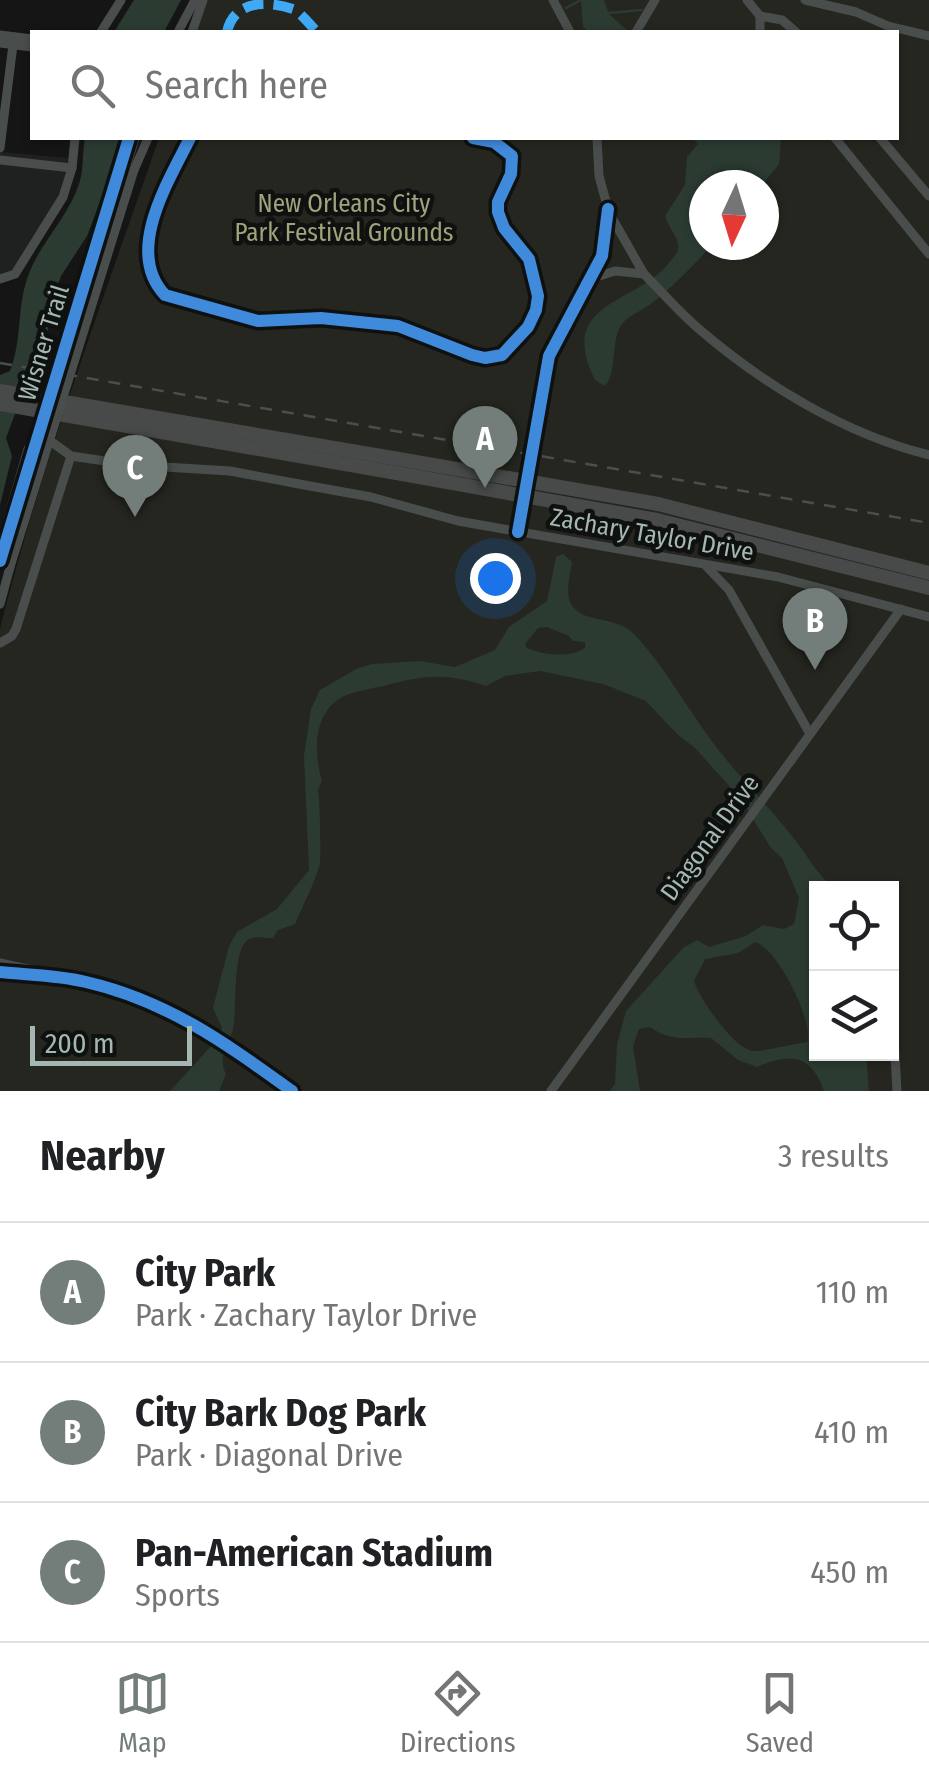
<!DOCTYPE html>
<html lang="en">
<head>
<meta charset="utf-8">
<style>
  body { margin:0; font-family:"Fira Sans Condensed",sans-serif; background:#f2f2f2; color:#202124 }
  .controls { position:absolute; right:30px; bottom:30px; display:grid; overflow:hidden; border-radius:0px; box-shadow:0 2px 8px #0004 }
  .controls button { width:90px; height:90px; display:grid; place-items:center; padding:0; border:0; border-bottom:2px solid #e0e0e0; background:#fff; color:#202124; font:50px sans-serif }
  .compass { position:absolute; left:689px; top:170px; width:90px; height:90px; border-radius:50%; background:#fff; box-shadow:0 2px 8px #0004; rotate:184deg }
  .scale { position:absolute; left:30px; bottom:25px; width:162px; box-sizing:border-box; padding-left:10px; border:5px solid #a5b7b1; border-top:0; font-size:28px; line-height:35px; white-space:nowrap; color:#a5b7b1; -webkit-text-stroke:8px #0f1111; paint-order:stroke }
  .you { position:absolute; left:495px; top:578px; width:35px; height:35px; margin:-25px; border:8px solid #fff; border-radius:50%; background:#1a73e8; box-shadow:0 0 0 15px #1a73e833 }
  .badge { display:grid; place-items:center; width:65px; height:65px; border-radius:50%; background:#737e7a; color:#fff; font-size:32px; font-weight:700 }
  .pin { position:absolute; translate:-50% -82px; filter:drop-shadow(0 2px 5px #0008) }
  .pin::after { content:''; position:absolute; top:52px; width:35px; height:30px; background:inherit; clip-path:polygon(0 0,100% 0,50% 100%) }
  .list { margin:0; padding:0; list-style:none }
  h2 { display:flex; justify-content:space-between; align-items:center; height:130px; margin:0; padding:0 40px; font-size:42px }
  h2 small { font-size:32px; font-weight:400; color:#757577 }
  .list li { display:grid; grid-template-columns:65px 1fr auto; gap:30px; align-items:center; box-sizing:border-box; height:140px; padding:0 40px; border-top:2px solid #e0e0e0 }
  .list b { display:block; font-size:38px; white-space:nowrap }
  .list p { margin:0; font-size:32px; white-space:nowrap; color:#757577 }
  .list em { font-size:32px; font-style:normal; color:#757577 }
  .icon { flex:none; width:55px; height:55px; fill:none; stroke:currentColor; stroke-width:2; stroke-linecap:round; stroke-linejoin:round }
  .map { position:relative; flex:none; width:929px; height:1091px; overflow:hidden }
  .search { position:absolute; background:#fff; box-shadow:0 2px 8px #0004; left:30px; right:30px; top:30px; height:110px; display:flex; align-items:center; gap:25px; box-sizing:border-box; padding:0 35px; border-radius:0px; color:#757577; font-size:38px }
  .sheet { height:550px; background:#fff }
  nav { display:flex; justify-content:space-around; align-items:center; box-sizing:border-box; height:140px; border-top:2px solid #e0e0e0; background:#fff; font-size:28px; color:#757577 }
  nav a { display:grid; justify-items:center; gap:5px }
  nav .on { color:#737e7a }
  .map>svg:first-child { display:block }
  .built { fill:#1f2121 }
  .green { fill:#25261f; fill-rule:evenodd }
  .water { fill:#2b3b32; fill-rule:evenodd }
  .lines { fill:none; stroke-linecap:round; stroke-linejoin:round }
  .stream { stroke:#2b3b32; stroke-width:2.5 }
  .minor { stroke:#494e4d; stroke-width:9 }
  .highway { stroke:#474a49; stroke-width:14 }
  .rail { stroke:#4a4f4e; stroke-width:2.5; stroke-dasharray:12 10; stroke-linecap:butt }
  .minor-bridge { stroke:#494e4d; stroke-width:9 }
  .highway-bridge { stroke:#474a49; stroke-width:14 }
  .quiet { stroke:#3fa9f5; stroke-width:10; stroke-dasharray:20 10; stroke-linecap:butt }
  .cycleway-casing { stroke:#0f1111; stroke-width:19 }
  .cycleway { stroke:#408adc; stroke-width:12 }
  .labels { text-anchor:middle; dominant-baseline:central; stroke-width:9; stroke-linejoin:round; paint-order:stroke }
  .park-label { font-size:25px; fill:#a1a37b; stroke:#0f1111 }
  .street-label { font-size:25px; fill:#a5b7b1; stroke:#0f1111 }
</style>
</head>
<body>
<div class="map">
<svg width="929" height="1091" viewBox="0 0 929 1091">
  <rect width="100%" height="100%" fill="#151515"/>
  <polygon class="built" points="0,152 68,158 62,192 12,271 6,274 0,274"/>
  <path class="green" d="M207 0H929V1091H0V629C42 462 103 300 159 138H896V32H196ZM704 185H764V245H704ZM816 888H892V1054H816Z"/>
  <g class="water">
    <polygon points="134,0 181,0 164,32 114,32"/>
    <polygon points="581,0 604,0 609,14 629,32 589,32 583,27"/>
    <path d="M85 138H119L112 170 87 236 61 276 50 305 46 353 30 361 22 395 6 438 12 456 0 505V375L10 371C22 341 17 309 27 279 38 245 68 218 79 184 84 170 82 152 85 138Z"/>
    <path d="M692 138H776L781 141 779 164 762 185H704V245L723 246 708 249C691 268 672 287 652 303 641 312 627 315 620 327 611 344 617 372 605 386L595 380C555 299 639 306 672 259 677 253 678 253 678 245 677 236 668 226 665 216L685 185 687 157 698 144Z"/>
    <path d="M563 554 572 562C570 575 564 596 573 607 585 623 617 616 634 634 669 671 692 718 725 758 754 794 787 825 812 864 818 873 826 879 831 888H816V1054H866L869 1091H824C811 1053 788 1053 757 1067L738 1060 711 1038C688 1037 670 1042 650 1027L639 1029 633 1046 640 1091H610L615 1084 617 1045 626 1011 683 948 697 940 709 947 746 936 763 925 784 929 794 924 799 898 782 858 771 848 740 798 695 748 677 734 646 701 603 684 540 671 505 676 486 686C447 673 426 675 387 685 372 689 356 690 342 697 312 714 314 754 322 781L318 790C320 797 321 857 320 863 315 883 303 905 295 924L278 930 273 938C261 938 251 934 244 944 234 957 236 1004 234 1023 232 1043 216 1054 226 1074L219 1091H170L212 1045 222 1028 213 1008 229 946 237 932 277 909 309 870 304 756 311 709 320 690 356 669 372 664 420 661 455 667 495 650 509 627 547 601 556 557ZM547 627 569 636 573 641 585 642V648C571 658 542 655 527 648L525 644 538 628ZM755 942C776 947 814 1020 807 1042 794 1044 761 1052 753 1051 734 1049 699 998 694 981L705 959 738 953Z"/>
  </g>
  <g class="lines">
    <g class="stream">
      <polyline points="566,8 581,0"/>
      <polyline points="608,13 641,10"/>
    </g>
    <g class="minor">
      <polyline points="553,0 570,32"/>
      <polyline points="747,0 760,16"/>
      <polyline points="805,0 856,12 888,26 929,36"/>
      <polyline points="101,32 121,0"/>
      <polyline points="178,32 195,0"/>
      <polyline points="192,32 203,0"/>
      <polyline points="636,32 655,0"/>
      <polyline points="760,32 760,16 782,20 796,32"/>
      <polyline points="0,35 32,39"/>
      <polyline points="0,43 32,47"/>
      <polyline points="835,138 929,254"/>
      <polyline points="880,138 929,196"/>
      <polyline points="0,148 14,37"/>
      <polyline points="0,160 72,168"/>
      <polyline points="126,168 135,138"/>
      <polyline points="134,170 148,138"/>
      <polyline points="611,216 644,274"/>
      <path d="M593 278 615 271 644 274C662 292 679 312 699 329 764 385 845 434 929 455"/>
      <polyline points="0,279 15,274 63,197 72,168 75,138"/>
      <polyline points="518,532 549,356 563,325 593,278 605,246 608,209 599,176 597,138"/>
      <polyline points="0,546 28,449 42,439 49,440 71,456 132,465 230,471 299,484 371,497 458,521 778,577 929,617"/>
      <polyline points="706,566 729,590 810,734"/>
      <polyline points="0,604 10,567"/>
      <polyline points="0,643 12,636 16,629 71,456"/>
      <polyline points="0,963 32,970"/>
      <path d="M0 972C28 975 58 975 86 982 168 1001 225 1043 292 1091"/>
      <polyline points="892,1001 897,1091"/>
      <polyline points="551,1091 901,609"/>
    </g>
    <g class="highway">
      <polyline points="0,391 393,458"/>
      <polyline points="0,404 391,472"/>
      <polyline points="658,504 929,573"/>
      <polyline points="657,520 929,588"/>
    </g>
    <polyline class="rail" points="0,363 929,523"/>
    <g class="minor-bridge">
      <polyline points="76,333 126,168"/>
      <polyline points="10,567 134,170"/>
    </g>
    <g class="highway-bridge">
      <polyline points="393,458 658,504"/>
      <polyline points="391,472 657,520"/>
    </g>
    <path class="quiet" d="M227 32C234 1 265 0 293 9 302 14 310 25 317 32"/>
    <defs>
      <g id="cycleway">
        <path d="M190 138C168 182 124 252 165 295L258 321 321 318 398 326 472 355 485 358 502 355 528 327 536 310 538 296 529 259 504 228 498 212V202L511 174 512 156 494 142 473 138"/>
        <polyline points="518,532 549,356 602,256 608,209"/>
        <polyline points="0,561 129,138"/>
        <path d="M0 972C28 975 58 975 86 982 168 1001 225 1043 292 1091"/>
      </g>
    </defs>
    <use href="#cycleway" class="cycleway-casing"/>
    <use href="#cycleway" class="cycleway"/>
  </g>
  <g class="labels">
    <g class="park-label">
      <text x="344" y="204">New Orleans City<tspan x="344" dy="29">Park Festival Grounds</tspan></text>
    </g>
    <g class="street-label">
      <text transform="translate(44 343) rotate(-73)">Wisner Trail</text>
      <text transform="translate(652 535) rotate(10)">Zachary Taylor Drive</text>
      <text transform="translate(710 838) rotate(-54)">Diagonal Drive</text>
    </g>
  </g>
</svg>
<div class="controls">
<button><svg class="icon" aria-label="locate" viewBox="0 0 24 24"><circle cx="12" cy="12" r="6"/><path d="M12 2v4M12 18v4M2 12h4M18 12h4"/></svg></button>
<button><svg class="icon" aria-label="layers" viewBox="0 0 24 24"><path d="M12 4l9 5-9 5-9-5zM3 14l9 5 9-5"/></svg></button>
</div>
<svg class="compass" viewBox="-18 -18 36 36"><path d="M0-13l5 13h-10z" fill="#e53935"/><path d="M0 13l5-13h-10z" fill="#757577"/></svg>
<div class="scale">200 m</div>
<div class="you"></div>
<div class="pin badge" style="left:485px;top:488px">A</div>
<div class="pin badge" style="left:815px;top:670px">B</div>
<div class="pin badge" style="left:135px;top:517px">C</div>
<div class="search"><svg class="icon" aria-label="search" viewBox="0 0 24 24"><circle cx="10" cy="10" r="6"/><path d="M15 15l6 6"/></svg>Search here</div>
</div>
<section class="sheet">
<h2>Nearby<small>3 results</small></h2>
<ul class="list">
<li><span class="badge">A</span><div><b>City Park</b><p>Park · Zachary Taylor Drive</p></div><em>110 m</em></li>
<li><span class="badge">B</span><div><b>City Bark Dog Park</b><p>Park · Diagonal Drive</p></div><em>410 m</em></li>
<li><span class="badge">C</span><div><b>Pan-American Stadium</b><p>Sports</p></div><em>450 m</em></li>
</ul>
</section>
<nav>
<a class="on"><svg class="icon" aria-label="map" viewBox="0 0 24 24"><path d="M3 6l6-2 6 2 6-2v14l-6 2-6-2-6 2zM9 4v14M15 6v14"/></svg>Map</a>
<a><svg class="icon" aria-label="directions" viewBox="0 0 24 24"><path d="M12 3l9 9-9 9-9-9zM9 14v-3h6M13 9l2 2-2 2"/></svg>Directions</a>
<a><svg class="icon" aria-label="saved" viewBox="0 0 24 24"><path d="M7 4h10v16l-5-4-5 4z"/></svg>Saved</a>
</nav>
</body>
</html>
